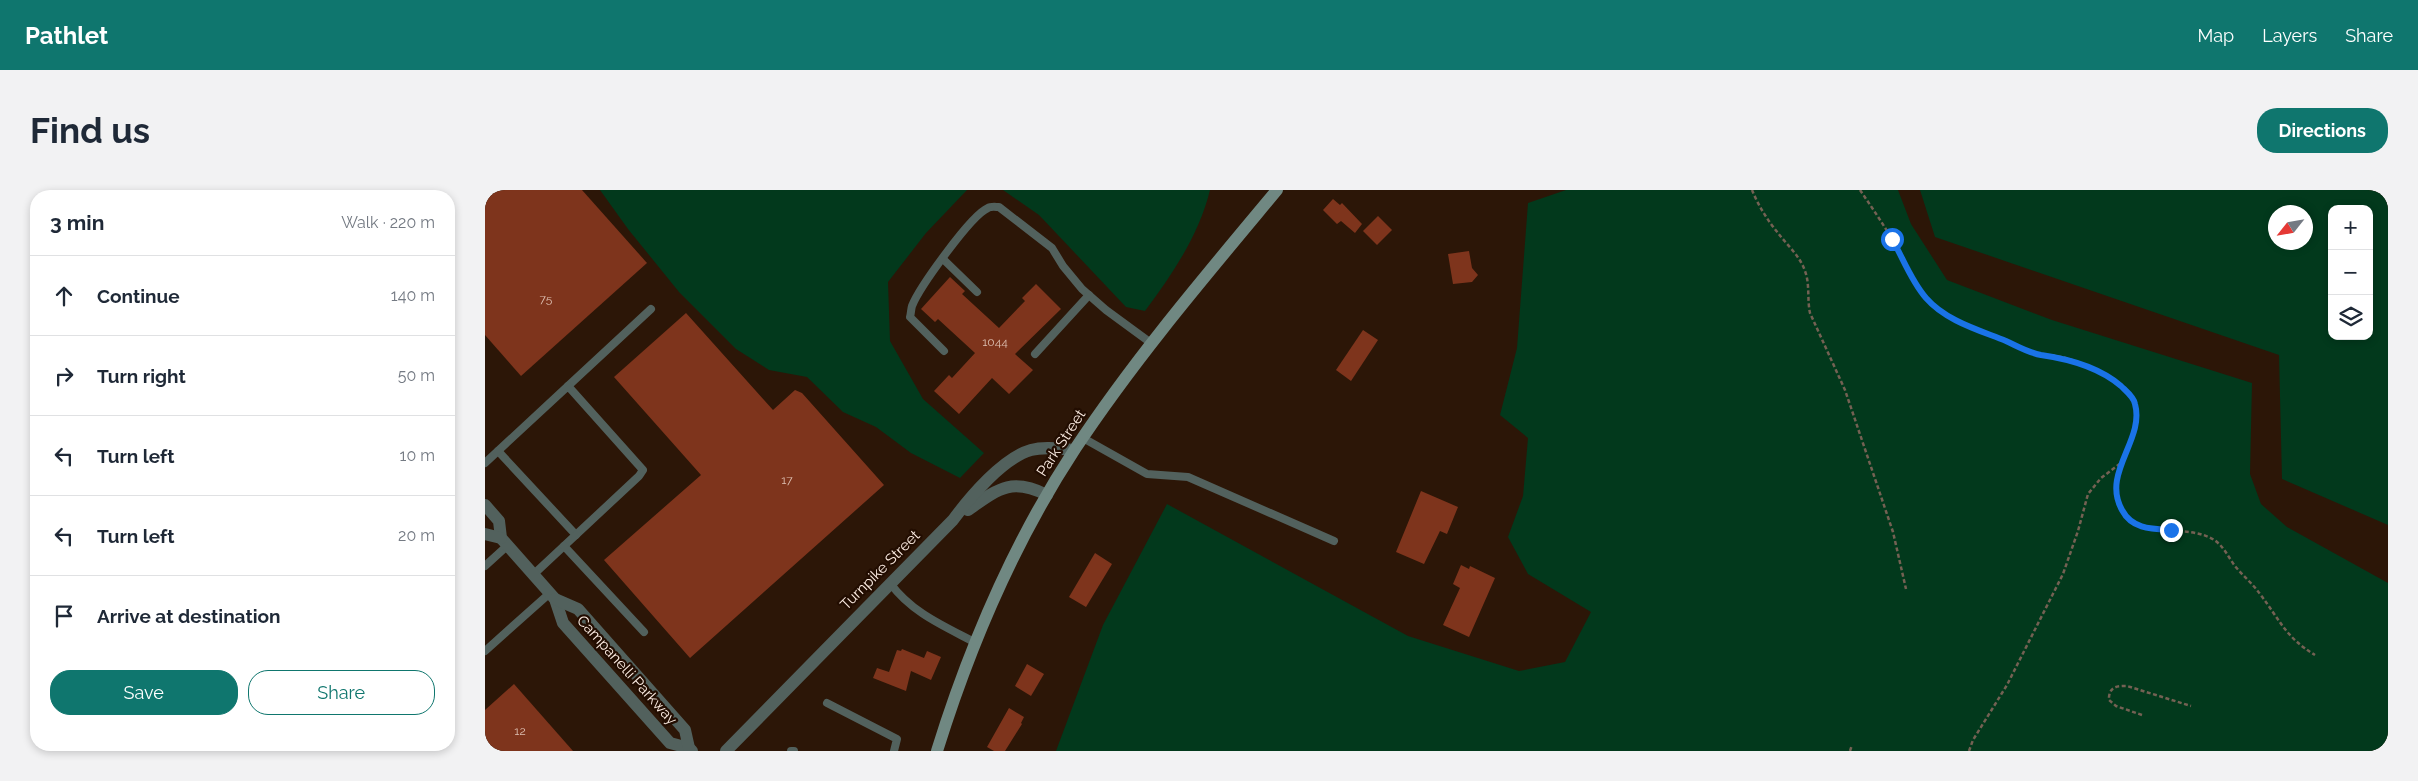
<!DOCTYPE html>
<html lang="en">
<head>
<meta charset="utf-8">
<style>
  body { margin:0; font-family:Raleway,sans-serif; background:#f2f2f3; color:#1f2937 }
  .controls { position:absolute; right:15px; top:15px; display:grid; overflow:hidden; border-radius:10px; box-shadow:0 2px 8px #0003 }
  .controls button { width:45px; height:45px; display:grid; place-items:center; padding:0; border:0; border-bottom:1px solid #e0e1e3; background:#fff; color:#1f2937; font:25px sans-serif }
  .compass { position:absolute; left:1783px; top:15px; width:45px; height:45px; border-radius:50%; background:#fff; box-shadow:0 2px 8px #0003; rotate:239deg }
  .stop { position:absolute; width:15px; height:15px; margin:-11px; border:4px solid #1a73e8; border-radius:50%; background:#fff }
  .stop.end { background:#1a73e8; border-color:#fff; box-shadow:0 1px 5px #0008 }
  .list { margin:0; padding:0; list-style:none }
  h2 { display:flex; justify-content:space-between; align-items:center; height:65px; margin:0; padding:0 20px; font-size:21px }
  h2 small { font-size:16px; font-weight:400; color:#747a83 }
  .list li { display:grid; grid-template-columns:32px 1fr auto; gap:15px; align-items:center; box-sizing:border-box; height:80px; padding:0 20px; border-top:1px solid #e0e1e3 }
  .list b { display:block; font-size:19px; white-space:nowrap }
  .list em { font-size:16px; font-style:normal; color:#747a83 }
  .actions { display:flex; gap:10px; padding:15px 20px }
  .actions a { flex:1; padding:11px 0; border:1px solid #0f766e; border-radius:20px; text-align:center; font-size:18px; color:#0f766e }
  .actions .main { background:#0f766e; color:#fff }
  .icon { flex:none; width:28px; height:28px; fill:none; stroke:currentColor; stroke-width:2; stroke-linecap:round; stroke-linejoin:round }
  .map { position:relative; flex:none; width:1903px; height:561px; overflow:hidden; border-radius:20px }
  header { display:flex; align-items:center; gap:30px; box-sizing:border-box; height:70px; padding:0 25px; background:#0f766e; color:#fff }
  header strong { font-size:24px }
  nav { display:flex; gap:28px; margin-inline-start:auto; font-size:18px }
  .intro { display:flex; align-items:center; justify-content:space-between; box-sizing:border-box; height:120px; padding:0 30px }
  h1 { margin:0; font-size:35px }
  .button { padding:12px 22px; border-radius:20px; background:#0f766e; color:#fff; font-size:18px; font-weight:700 }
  main { display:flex; gap:30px; padding:0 30px }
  aside { flex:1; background:#fff; border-radius:20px; box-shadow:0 2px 8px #0003 }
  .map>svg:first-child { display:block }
  .green { fill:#02391c; fill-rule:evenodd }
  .building { fill:#7e341c }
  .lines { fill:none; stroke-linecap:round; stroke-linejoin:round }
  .path { stroke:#746153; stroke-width:2.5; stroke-dasharray:4 2.5; stroke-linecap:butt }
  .service { stroke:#52615d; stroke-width:8 }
  .minor { stroke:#52615d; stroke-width:12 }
  .tertiary { stroke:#52615d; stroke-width:12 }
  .secondary { stroke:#708882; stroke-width:12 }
  .route { stroke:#1a73e8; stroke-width:6 }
  .labels { text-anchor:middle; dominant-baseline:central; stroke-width:4.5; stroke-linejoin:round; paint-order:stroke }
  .number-label { font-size:12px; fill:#ddbfb1 }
  .street-label { font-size:15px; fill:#fdede3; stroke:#220d01 }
</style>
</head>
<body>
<header>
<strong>Pathlet</strong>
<nav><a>Map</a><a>Layers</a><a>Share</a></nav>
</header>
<div class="intro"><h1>Find us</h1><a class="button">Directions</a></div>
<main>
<aside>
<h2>3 min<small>Walk · 220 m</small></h2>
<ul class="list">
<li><svg class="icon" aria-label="ahead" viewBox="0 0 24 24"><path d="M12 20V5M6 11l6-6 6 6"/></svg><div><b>Continue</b></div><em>140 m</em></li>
<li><svg class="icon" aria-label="right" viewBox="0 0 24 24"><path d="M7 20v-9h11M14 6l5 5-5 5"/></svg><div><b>Turn right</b></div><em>50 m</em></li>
<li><svg class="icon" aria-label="left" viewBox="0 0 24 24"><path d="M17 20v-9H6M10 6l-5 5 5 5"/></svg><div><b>Turn left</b></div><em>10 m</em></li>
<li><svg class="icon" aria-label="left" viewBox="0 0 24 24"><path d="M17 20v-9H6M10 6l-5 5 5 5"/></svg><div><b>Turn left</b></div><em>20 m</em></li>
<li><svg class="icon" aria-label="arrive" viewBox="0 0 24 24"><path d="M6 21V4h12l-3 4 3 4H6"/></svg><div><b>Arrive at destination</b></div></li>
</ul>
<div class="actions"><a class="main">Save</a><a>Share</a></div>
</aside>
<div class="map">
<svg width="1903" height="561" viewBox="0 0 1903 561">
  <rect width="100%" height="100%" fill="#2c1607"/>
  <g class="green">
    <polygon points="115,0 482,0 441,43 403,92 405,151 438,209 499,263 475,288 426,263 391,237 358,222 322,187 284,180 251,159 194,102 143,39"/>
    <path d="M518 0H725C714 45 687 85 660 121L641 117 554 25Z"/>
    <polygon points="1081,0 1413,0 1426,34 1462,90 1567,130 1767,193 1765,284 1776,314 1802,337 1903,393 1903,561 571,561 618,435 682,314 923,446 1034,481 1080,472 1106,422 1043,384 1023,347 1038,306 1043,248 1015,225 1032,158 1043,13"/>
    <path d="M1435 0H1903V335L1797 289 1794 165 1450 47ZM1847 19H1884V146H1847ZM1790 22H1820V52H1790Z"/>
  </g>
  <g class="building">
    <polygon points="0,0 97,0 162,73 36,186 0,145"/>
    <polygon points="848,9 855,15 857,13 877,34 870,43 856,31 852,34 838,20"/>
    <polygon points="893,26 907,40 892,55 878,41"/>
    <polygon points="984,61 987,78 993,85 987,92 968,94 963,64"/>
    <polygon points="465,87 480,101 477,104 514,138 540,111 537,108 551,94 576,119 530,164 548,180 524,204 507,188 474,224 449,201 464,185 467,188 490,163 453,129 450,132 436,119"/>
    <polygon points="201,123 288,220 310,200 317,203 399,295 205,468 119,370 216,285 129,187"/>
    <polygon points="878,140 893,150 866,191 851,180"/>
    <polygon points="936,301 973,317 962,344 955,341 939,374 911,362"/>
    <polygon points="610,363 627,374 601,417 584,407"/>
    <polygon points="976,375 984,379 985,376 1010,388 984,447 958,435 975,398 968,394"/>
    <polygon points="417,459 439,468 442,461 456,467 446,490 426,481 421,501 388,488 392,478 404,482 412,460 416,461"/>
    <polygon points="542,474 559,484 546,506 530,496"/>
    <polygon points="29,494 88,561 0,561 0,520"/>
    <polygon points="524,518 539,527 536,533 537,534 520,561 509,561 502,557"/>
  </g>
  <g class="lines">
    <g class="path">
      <path d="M1267 0C1273 15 1283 31 1293 43 1302 55 1315 66 1320 81 1325 94 1322 109 1325 123L1360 200 1408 342 1421 399"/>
      <path d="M1375 0C1390 22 1405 44 1417 67 1425 81 1431 98 1442 110 1462 130 1493 141 1518 150 1530 154 1541 161 1553 164 1559 166 1566 165 1572 166 1596 171 1625 184 1642 202 1672 232 1619 278 1635 316 1650 354 1704 330 1732 352 1740 359 1744 368 1750 376 1758 386 1768 394 1775 404 1795 430 1800 447 1830 465"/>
      <path d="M1657 525 1631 516 1624 510V507C1625 496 1633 496 1642 496L1706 516"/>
      <polyline points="1365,561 1367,555"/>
      <polyline points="1484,561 1488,550 1522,495 1578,384 1593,341 1603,304 1616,288 1636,273"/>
    </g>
    <g class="service">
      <polyline points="458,69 492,102"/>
      <path d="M459 161 425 127C426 124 426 119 427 116 434 98 486 25 503 18 506 16 511 17 514 17L567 58 578 76 597 99 621 120 666 153"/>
      <polyline points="550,164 604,105"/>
      <polyline points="83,196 166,119"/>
      <polyline points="598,248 662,284 703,287 849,351"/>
      <polyline points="13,261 91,345"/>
      <polyline points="0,273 83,196 158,280 154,286 49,384"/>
      <polyline points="79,356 159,442"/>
      <polyline points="0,376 22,356"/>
      <path d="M405 393C427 423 459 436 491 453"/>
      <polyline points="0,461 65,403"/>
      <polyline points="342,513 412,549 409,561"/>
      <polyline points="306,561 309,561"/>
    </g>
    <g class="minor">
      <polyline points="0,315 14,331 16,348 70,409 78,433 185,553 204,558 207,561"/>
      <polyline points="0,344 16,348"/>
      <polyline points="70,409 93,419 200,540 204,558"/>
    </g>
    <g class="tertiary">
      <path d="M483 320C513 299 526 287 562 305"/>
      <path d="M241 561 468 330C485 307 518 268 546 260 560 256 576 259 589 260"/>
    </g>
    <path class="secondary" d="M452 561C485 455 529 352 590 259 651 167 722 84 792 0"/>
  </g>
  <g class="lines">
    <path class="route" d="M1407 49C1418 68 1426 91 1441 108 1461 131 1494 140 1521 151 1532 156 1544 163 1556 165 1584 169 1614 177 1636 196 1641 201 1649 207 1650 214 1660 250 1616 283 1637 320 1647 339 1666 339 1686 340"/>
  </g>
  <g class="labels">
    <g class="number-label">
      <text x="61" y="109">75</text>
      <text x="510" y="152">1044</text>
      <text x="302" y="290">17</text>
      <text x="35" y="541">12</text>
    </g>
    <g class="street-label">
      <text transform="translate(576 253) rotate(-57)">Park Street</text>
      <text transform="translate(395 380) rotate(-45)">Turnpike Street</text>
      <text transform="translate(142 480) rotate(48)">Campanelli Parkway</text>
    </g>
  </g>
</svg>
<div class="controls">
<button>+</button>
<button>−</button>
<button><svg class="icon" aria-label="layers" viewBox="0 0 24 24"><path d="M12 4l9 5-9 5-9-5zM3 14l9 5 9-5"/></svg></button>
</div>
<svg class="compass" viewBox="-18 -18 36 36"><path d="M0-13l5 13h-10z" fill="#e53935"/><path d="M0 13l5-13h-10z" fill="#747a83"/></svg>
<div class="stop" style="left:1407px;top:49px"></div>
<div class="stop end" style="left:1686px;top:340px"></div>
</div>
</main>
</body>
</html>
